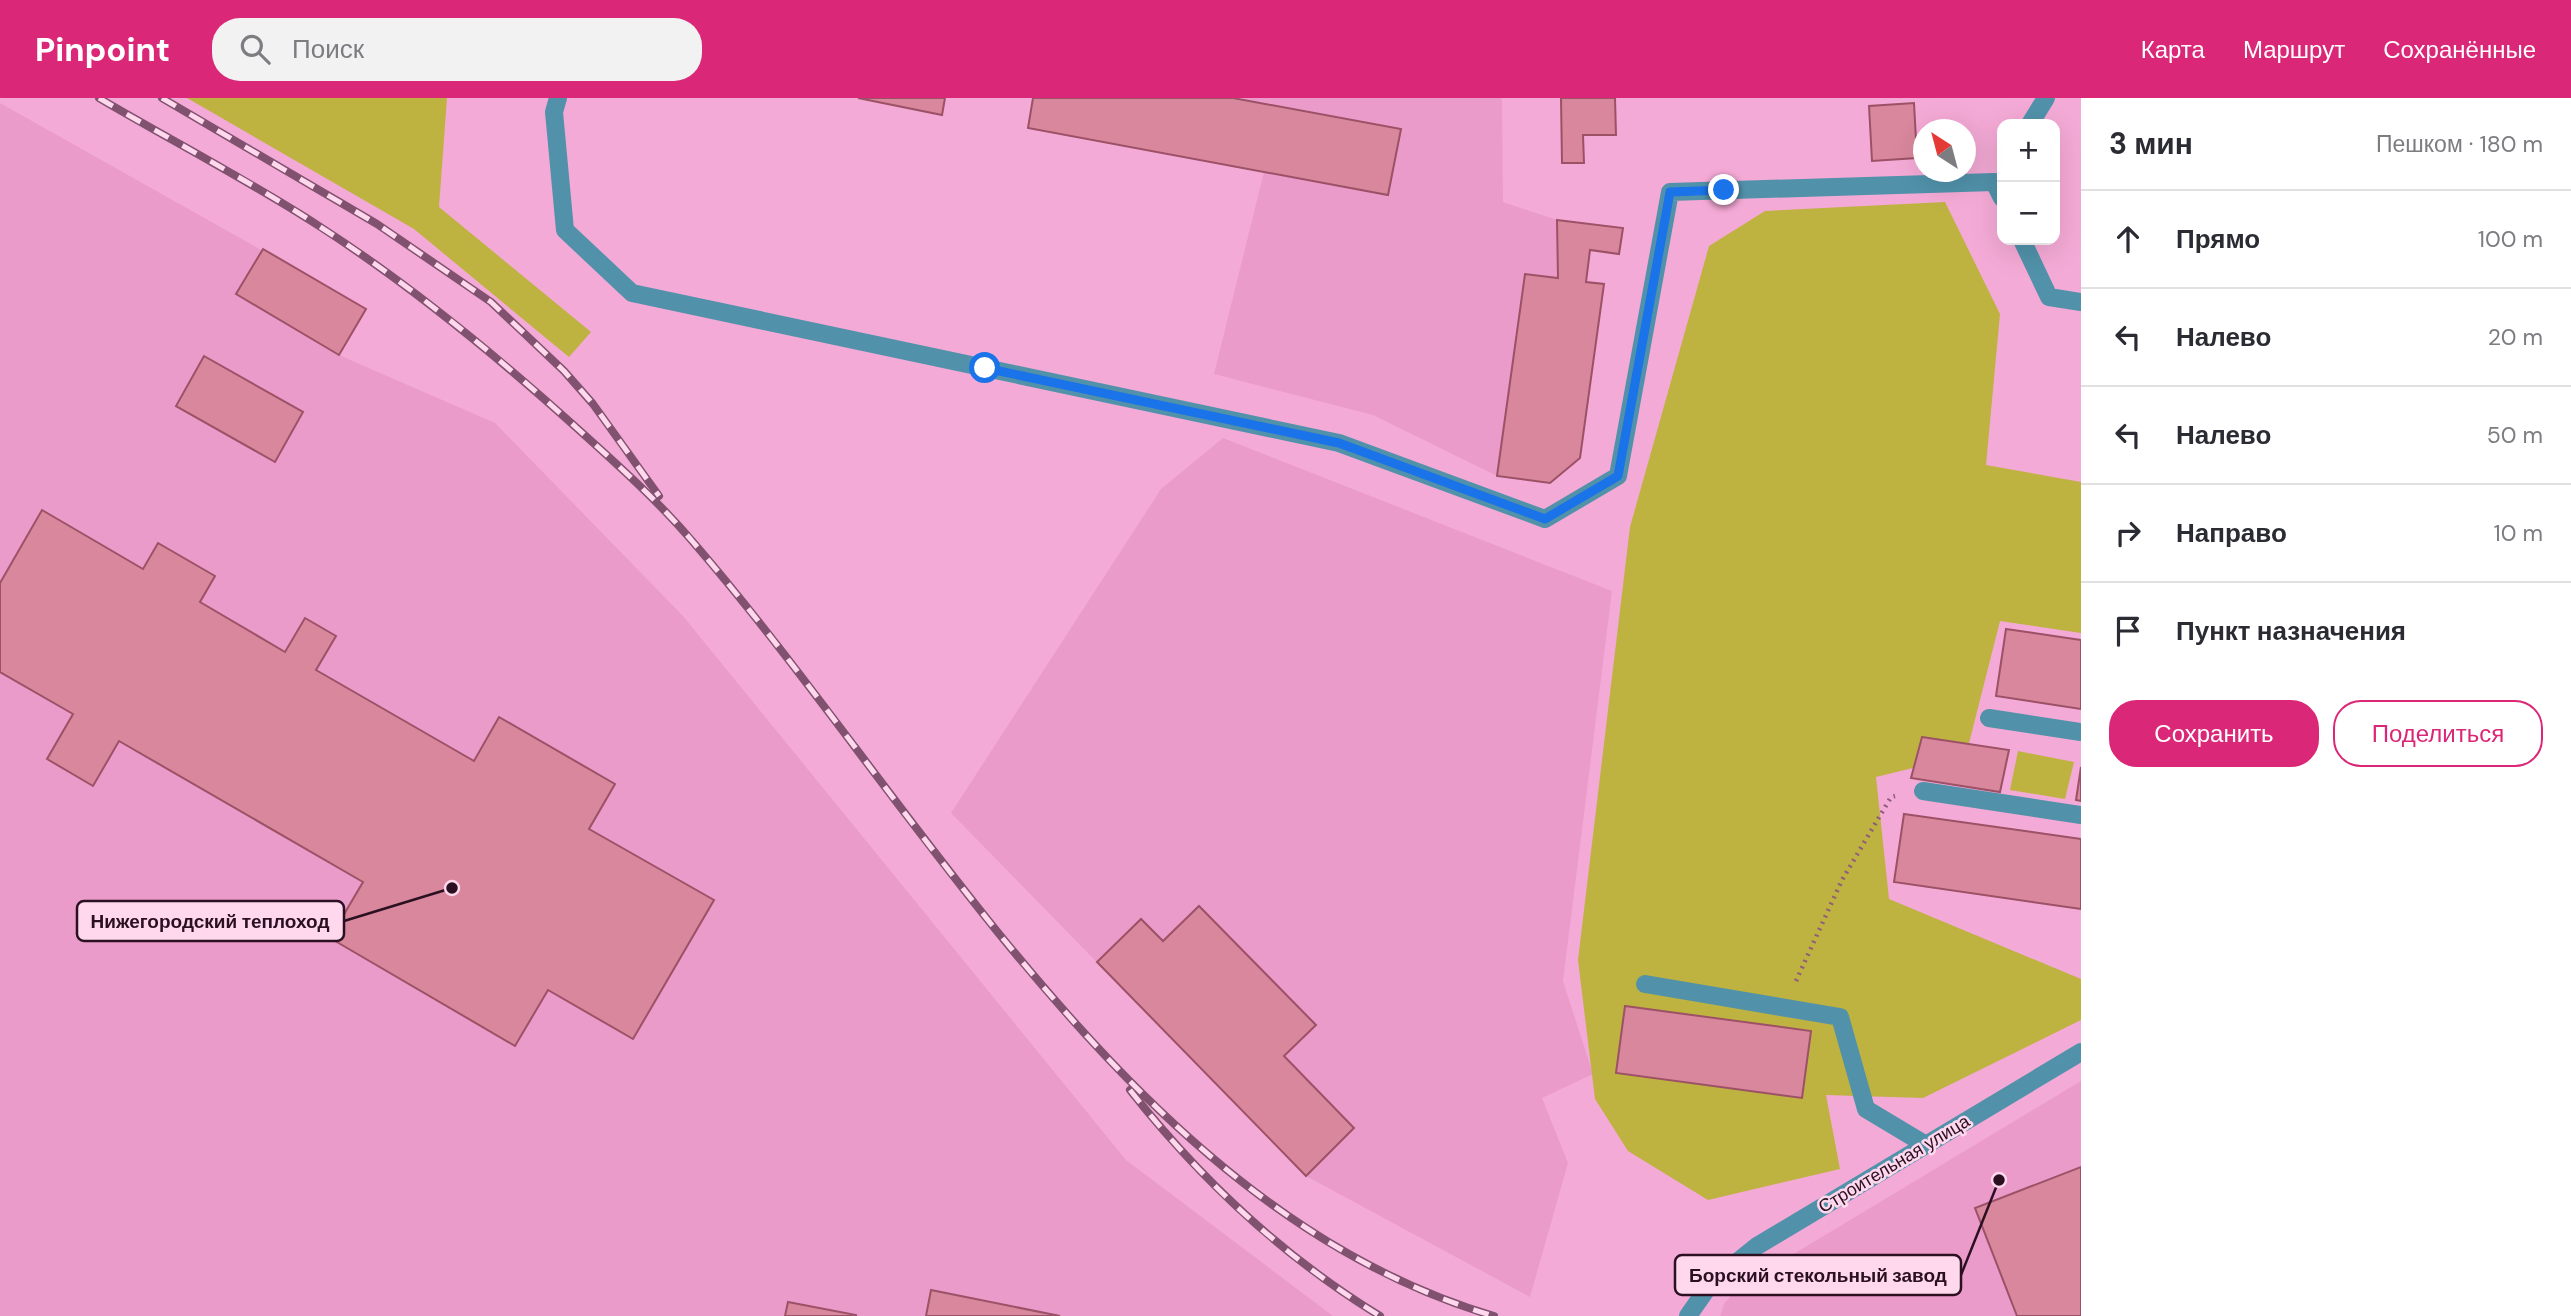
<!DOCTYPE html>
<html lang="ru">
<head>
<meta charset="utf-8">
<style>
  body { margin:0; font-family:"DM Sans",sans-serif; background:#f2f2f3; color:#2b2b33 }
  .controls { position:absolute; right:21px; top:21px; display:grid; overflow:hidden; border-radius:14px; box-shadow:0 7px 28px #0002 }
  .controls button { width:63px; height:63px; display:grid; place-items:center; padding:0; border:0; border-bottom:2px solid #e1e1e2; background:#fff; color:#2b2b33; font:35px sans-serif }
  .compass { position:absolute; left:1913px; top:21px; width:63px; height:63px; border-radius:50%; background:#fff; box-shadow:0 7px 28px #0002; rotate:324deg }
  .stop { position:absolute; width:21px; height:21px; margin:-16px; border:5px solid #1a73e8; border-radius:50%; background:#fff }
  .stop.end { background:#1a73e8; border-color:#fff; box-shadow:0 2px 7px #0008 }
  .list { margin:0; padding:0; list-style:none }
  h2 { display:flex; justify-content:space-between; align-items:center; height:91px; margin:0; padding:0 28px; font-size:30px }
  h2 small { font-size:23px; font-weight:400; color:#7c7c81 }
  .list li { display:grid; grid-template-columns:46px 1fr auto; gap:21px; align-items:center; box-sizing:border-box; height:98px; padding:0 28px; border-top:2px solid #e1e1e2 }
  .list b { display:block; font-size:26px; white-space:nowrap }
  .list em { font-size:23px; font-style:normal; color:#7c7c81 }
  .actions { display:flex; gap:14px; padding:21px 28px }
  .actions a { flex:1; padding:16px 0; border:2px solid #db2777; border-radius:28px; text-align:center; font-size:24px; color:#db2777 }
  .actions .main { background:#db2777; color:#fff }
  .icon { flex:none; width:38px; height:38px; fill:none; stroke:currentColor; stroke-width:2; stroke-linecap:round; stroke-linejoin:round }
  .map { position:relative; flex:none; width:2081px; height:1218px; overflow:hidden }
  header { display:flex; align-items:center; gap:42px; box-sizing:border-box; height:98px; padding:0 35px; background:#db2777; color:#fff }
  header strong { font-size:33px }
  nav { display:flex; gap:38px; margin-inline-start:auto; font-size:24px }
  .search { width:490px; height:63px; background:#f2f2f3; display:flex; align-items:center; gap:18px; box-sizing:border-box; padding:0 24px; border-radius:28px; color:#7c7c81; font-size:26px }
  main { display:flex }
  aside { flex:1; background:#fff }
  .map>svg:first-child { display:block }
  .built { fill:#ea9bca }
  .green { fill:#beb241 }
  .building { fill:#d8879c; stroke:#9c5166; stroke-width:2 }
  .lines { fill:none; stroke-linecap:round; stroke-linejoin:round }
  .path { stroke:#8f5d7c; stroke-width:4.5; stroke-dasharray:2 5; stroke-linecap:butt }
  .service { stroke:#5192aa; stroke-width:18 }
  .minor { stroke:#5192aa; stroke-width:18 }
  .rail-casing { stroke:#81526f; stroke-width:8 }
  .rail { stroke:#ffd8ee; stroke-width:5; stroke-dasharray:16; stroke-linecap:butt }
  .route { stroke:#1a73e8; stroke-width:9 }
  .labels { text-anchor:middle; dominant-baseline:central; stroke-width:5; stroke-linejoin:round; paint-order:stroke }
  .street-label { font-size:18px; fill:#2a1021; stroke:#ffd8ee }
  .leader { fill:none; stroke:#2a1021; stroke-width:2.5 }
  .callout-dot { fill:#2a1021; stroke:#ffd8ee; stroke-width:2.5 }
  .callout { fill:#ffd8ee; stroke:#2a1021; stroke-width:2.5 }
  .callout-label { font-size:19px; text-anchor:middle; font-weight:bold; fill:#2a1021 }
</style>
</head>
<body>
<header>
<strong>Pinpoint</strong>
<div class="search"><svg class="icon" aria-label="search" viewBox="0 0 24 24"><circle cx="10" cy="10" r="6"/><path d="M15 15l6 6"/></svg>Поиск</div>
<nav><a>Карта</a><a>Маршрут</a><a>Сохранённые</a></nav>
</header>
<main>
<div class="map">
<svg width="2081" height="1218" viewBox="0 0 2081 1218">
  <rect width="100%" height="100%" fill="#f4aad6"/>
  <g class="built">
    <polygon points="1033,0 1502,0 1503,104 1557,122 1623,130 1619,156 1590,153 1586,183 1604,186 1580,360 1550,385 1497,378 1373,317 1214,276 1264,74 1028,30"/>
    <polygon points="0,5 366,211 339,257 495,325 683,518 1126,1062 1333,1218 0,1218"/>
    <polygon points="1223,340 1612,493 1563,883 1593,976 1542,1000 1568,1065 1530,1199 1306,1078 951,715 1161,391"/>
    <polygon points="2081,983 2081,1218 1720,1218 1724,1206 1735,1193 1754,1180"/>
  </g>
  <g class="green">
    <polygon points="187,0 447,0 439,109 591,234 569,259 414,131"/>
    <polygon points="1945,104 2000,216 1986,367 2081,384 2081,535 2000,523 1966,657 1876,679 1889,801 2081,881 2081,922 1923,1000 1826,997 1840,1071 1708,1102 1628,1053 1595,1001 1578,862 1630,429 1709,148 1765,113"/>
    <polygon points="2018,653 2074,664 2065,701 2010,692"/>
  </g>
  <g class="building">
    <polygon points="858,0 945,0 942,17"/>
    <polygon points="1033,0 1233,0 1401,31 1388,97 1028,30"/>
    <polygon points="1561,0 1615,0 1616,37 1583,37 1584,65 1562,65"/>
    <polygon points="1914,5 1917,60 1872,63 1869,8"/>
    <polygon points="1557,122 1623,130 1619,156 1590,152 1586,184 1604,186 1580,360 1550,385 1497,378 1525,176 1558,180"/>
    <polygon points="263,151 366,211 339,257 236,196"/>
    <polygon points="204,258 303,314 275,364 176,308"/>
    <polygon points="42,412 143,471 158,445 215,478 200,504 285,554 305,520 336,538 316,572 474,663 499,619 615,686 589,731 714,802 633,941 548,892 515,948 330,840 363,784 119,643 93,688 47,661 73,616 0,574 0,485"/>
    <polygon points="2006,531 2081,542 2081,611 1996,598"/>
    <polygon points="1922,639 2009,652 2000,694 1911,680"/>
    <polygon points="2081,669 2081,703 2076,702"/>
    <polygon points="1904,716 2081,741 2081,811 1894,784"/>
    <polygon points="1199,808 1316,927 1284,958 1354,1030 1306,1078 1097,864 1141,821 1163,843"/>
    <polygon points="1625,908 1811,933 1802,1000 1616,975"/>
    <polygon points="2081,1069 2081,1218 2017,1218 1975,1110"/>
    <polygon points="931,1192 1060,1218 926,1218"/>
    <polygon points="788,1204 856,1217 856,1218 785,1218"/>
  </g>
  <g class="lines">
    <polyline class="path" points="1796,883 1842,782 1891,699 1895,698"/>
    <g class="service">
      <polyline points="558,0 554,14 565,132 632,195 1339,345 1545,421 1618,378 1670,94 1994,84"/>
      <polyline points="2030,26 2046,0"/>
      <polyline points="1994,84 2002,100"/>
      <polyline points="2022,142 2049,199 2081,204"/>
      <polyline points="1989,620 2081,634"/>
      <polyline points="1923,693 2081,717"/>
      <polyline points="1645,886 1840,919 1866,1011 1926,1047"/>
    </g>
    <polyline class="minor" points="1688,1218 1711,1185 1757,1148 2081,954"/>
    <defs>
      <g id="rail">
        <path d="M99 0C172 43 248 82 319 128 412 188 497 258 579 332 618 367 659 404 693 444 924 711 1136 1113 1494 1218"/>
        <polyline points="162,0 377,126 491,204 564,273 593,306 659,398"/>
        <path d="M1130 992C1201 1082 1282 1158 1380 1218"/>
      </g>
    </defs>
    <use href="#rail" class="rail-casing"/>
    <use href="#rail" class="rail"/>
  </g>
  <g class="lines">
    <polyline class="route" points="985,270 1339,345 1545,421 1618,378 1670,94 1724,92"/>
  </g>
  <g class="labels">
    <g class="street-label">
      <text transform="translate(1894 1066) rotate(-31)">Строительная улица</text>
    </g>
  </g>
  <path class="leader" d="M452 790L344 823M1999 1082L1961 1177"/>
  <g class="callout-dot">
    <circle cx="452" cy="790" r="7"/>
    <circle cx="1999" cy="1082" r="7"/>
  </g>
  <g class="callout">
    <rect x="77" y="803" width="267" height="40" rx="7"/>
    <rect x="1675" y="1157" width="286" height="40" rx="7"/>
  </g>
  <g class="callout-label">
    <text x="210" y="830">Нижегородский теплоход</text>
    <text x="1818" y="1184">Борский стекольный завод</text>
  </g>
</svg>
<div class="controls">
<button>+</button>
<button>−</button>
</div>
<svg class="compass" viewBox="-18 -18 36 36"><path d="M0-13l5 13h-10z" fill="#e53935"/><path d="M0 13l5-13h-10z" fill="#7c7c81"/></svg>
<div class="stop" style="left:985px;top:270px"></div>
<div class="stop end" style="left:1724px;top:92px"></div>
</div>
<aside>
<h2>3 мин<small>Пешком · 180 m</small></h2>
<ul class="list">
<li><svg class="icon" aria-label="ahead" viewBox="0 0 24 24"><path d="M12 20V5M6 11l6-6 6 6"/></svg><div><b>Прямо</b></div><em>100 m</em></li>
<li><svg class="icon" aria-label="left" viewBox="0 0 24 24"><path d="M17 20v-9H6M10 6l-5 5 5 5"/></svg><div><b>Налево</b></div><em>20 m</em></li>
<li><svg class="icon" aria-label="left" viewBox="0 0 24 24"><path d="M17 20v-9H6M10 6l-5 5 5 5"/></svg><div><b>Налево</b></div><em>50 m</em></li>
<li><svg class="icon" aria-label="right" viewBox="0 0 24 24"><path d="M7 20v-9h11M14 6l5 5-5 5"/></svg><div><b>Направо</b></div><em>10 m</em></li>
<li><svg class="icon" aria-label="arrive" viewBox="0 0 24 24"><path d="M6 21V4h12l-3 4 3 4H6"/></svg><div><b>Пункт назначения</b></div></li>
</ul>
<div class="actions"><a class="main">Сохранить</a><a>Поделиться</a></div>
</aside>
</main>
</body>
</html>
